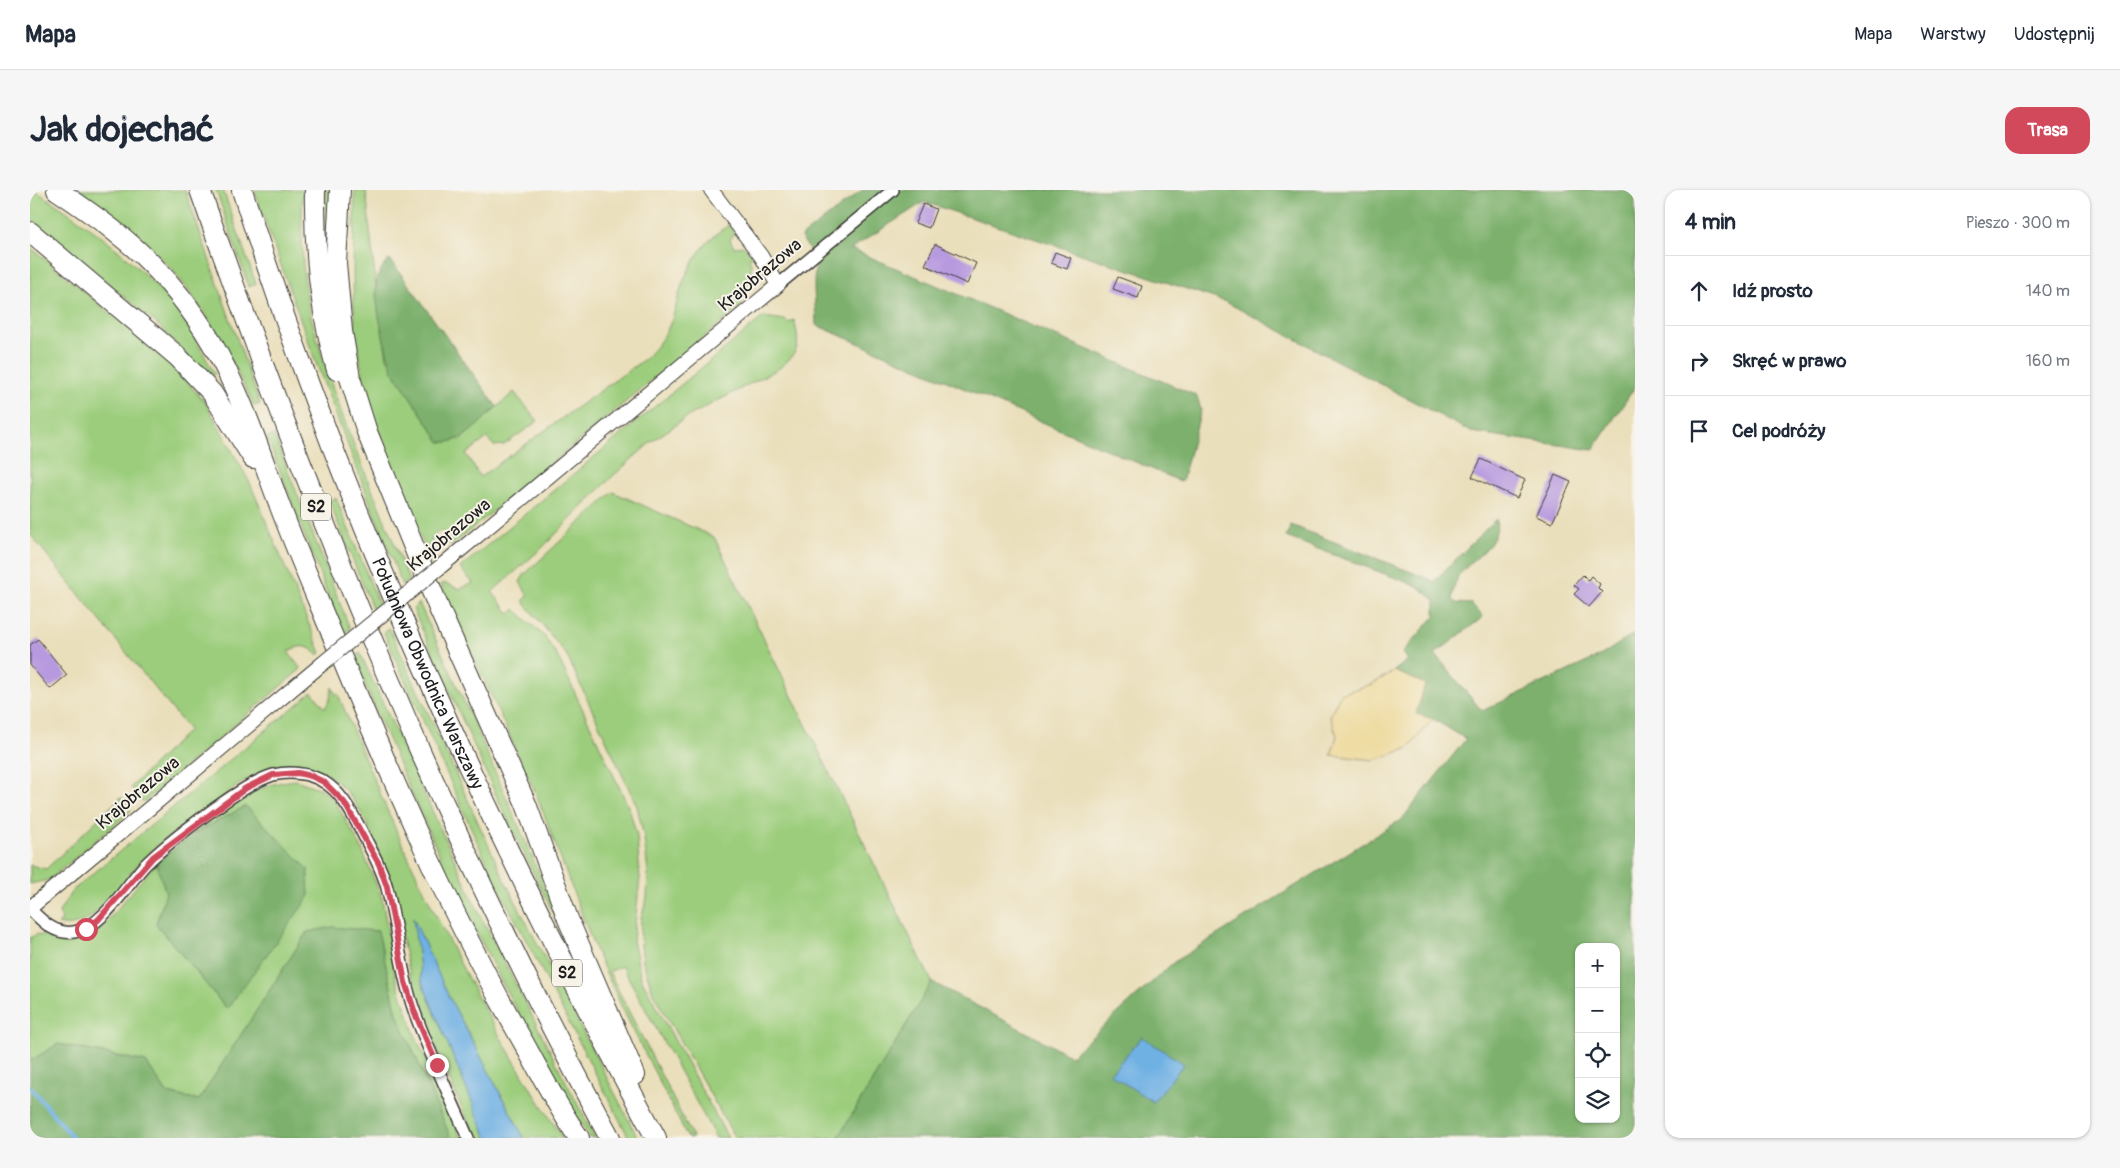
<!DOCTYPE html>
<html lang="pl">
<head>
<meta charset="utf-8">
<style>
  body { margin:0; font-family:Pangolin,sans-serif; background:#f6f6f7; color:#1f2937 }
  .controls { position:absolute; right:15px; bottom:15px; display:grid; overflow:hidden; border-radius:10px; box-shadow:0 1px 4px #0004 }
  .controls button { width:45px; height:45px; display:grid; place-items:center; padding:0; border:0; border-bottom:1px solid #e0e1e3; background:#fff; color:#1f2937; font:25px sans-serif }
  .stop { position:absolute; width:15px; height:15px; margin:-11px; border:4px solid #d1495b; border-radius:50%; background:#fff }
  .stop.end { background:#d1495b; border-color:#fff; box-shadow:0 1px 5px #0008 }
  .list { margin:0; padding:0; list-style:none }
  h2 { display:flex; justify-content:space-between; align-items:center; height:65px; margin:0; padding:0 20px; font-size:21px }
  h2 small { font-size:16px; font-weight:400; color:#747a83 }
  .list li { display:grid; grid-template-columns:32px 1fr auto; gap:15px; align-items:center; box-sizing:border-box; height:70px; padding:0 20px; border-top:1px solid #e0e1e3 }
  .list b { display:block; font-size:19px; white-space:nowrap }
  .list em { font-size:16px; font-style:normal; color:#747a83 }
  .icon { flex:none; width:28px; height:28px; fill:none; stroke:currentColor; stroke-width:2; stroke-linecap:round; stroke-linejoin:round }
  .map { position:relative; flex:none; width:1605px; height:948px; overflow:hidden; border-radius:15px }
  header { display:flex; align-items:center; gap:30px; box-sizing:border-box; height:70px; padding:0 25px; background:#fff; border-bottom:1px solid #e0e1e3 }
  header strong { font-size:24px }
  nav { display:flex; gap:28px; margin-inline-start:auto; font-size:18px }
  .intro { display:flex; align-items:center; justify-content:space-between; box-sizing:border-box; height:120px; padding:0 30px }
  h1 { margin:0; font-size:35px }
  .button { padding:12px 22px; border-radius:15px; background:#d1495b; color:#fff; font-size:18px; font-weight:700 }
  main { display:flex; gap:30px; padding:0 30px }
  aside { flex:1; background:#fff; border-radius:15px; box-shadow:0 1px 4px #0004 }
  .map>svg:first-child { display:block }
  .green { fill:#9bcd7c; stroke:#5c744c }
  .forest { fill:#7cb06c; stroke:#4c6644; fill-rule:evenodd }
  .sand { fill:#eeda9e; stroke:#857b5d }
  .water { fill:#6fb1e4; stroke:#466680 }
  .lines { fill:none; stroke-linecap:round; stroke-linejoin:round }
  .stream { stroke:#6fb1e4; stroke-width:4.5 }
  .building { fill:#b799df }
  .minor-casing { stroke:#3b3934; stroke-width:14 }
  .tertiary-casing { stroke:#3b3934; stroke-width:16 }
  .motorway-casing { stroke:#3b3934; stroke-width:22 }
  .minor { stroke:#fff; stroke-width:11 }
  .tertiary { stroke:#fff; stroke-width:14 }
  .motorway { stroke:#fff; stroke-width:20 }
  .tertiary-bridge-casing { stroke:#3b3934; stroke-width:16; stroke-linecap:butt }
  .tertiary-bridge { stroke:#fff; stroke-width:14 }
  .route { stroke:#d1495b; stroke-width:6 }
  .labels { text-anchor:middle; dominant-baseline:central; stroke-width:4; stroke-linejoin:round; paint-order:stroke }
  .shield { fill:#f7f3e8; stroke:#5e5c59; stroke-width:1 }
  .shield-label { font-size:16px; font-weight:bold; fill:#1c1c1c }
  .street-label { font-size:18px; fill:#1c1c1c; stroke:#f7f3e8 }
</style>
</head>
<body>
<header>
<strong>Mapa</strong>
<nav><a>Mapa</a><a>Warstwy</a><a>Udostępnij</a></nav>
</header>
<div class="intro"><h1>Jak dojechać</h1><a class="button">Trasa</a></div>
<main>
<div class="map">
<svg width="1605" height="948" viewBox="0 0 1605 948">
  <rect width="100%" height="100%" fill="#f7f3e8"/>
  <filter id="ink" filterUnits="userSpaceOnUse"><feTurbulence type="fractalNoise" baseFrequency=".02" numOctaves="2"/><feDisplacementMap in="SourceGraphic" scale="10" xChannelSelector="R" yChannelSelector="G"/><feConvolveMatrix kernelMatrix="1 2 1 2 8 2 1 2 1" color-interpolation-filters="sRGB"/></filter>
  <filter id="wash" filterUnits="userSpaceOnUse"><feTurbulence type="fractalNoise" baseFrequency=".0096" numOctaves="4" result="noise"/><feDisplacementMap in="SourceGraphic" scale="20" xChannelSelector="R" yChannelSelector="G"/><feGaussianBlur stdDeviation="1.12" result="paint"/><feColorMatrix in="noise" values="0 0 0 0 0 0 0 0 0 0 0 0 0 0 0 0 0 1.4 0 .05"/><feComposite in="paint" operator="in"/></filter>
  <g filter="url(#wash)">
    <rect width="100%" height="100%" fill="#eadfbb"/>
    <g class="green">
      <path d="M0 0H4C53 31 100 65 138 109 157 131 170 159 185 184L180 189 127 134 0 28Z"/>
      <path d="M42 0H155L230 214 224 216C199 165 173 111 133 70 106 43 73 22 42 0Z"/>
      <polygon points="186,0 193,0 226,94 219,97"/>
      <path d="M224 0H273C271 38 271 81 279 118 301 211 344 301 379 390L372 395 286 173Z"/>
      <polygon points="295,0 301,0 297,81"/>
      <path d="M325 0H336L346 99 357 168 430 250 484 202 508 231 474 255 464 256 457 248 436 264 450 287 616 168C625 158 633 149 639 136 645 124 647 109 652 95 661 71 676 48 699 35L704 43 700 50 704 57 714 56 723 66 719 68C725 79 717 102 710 111L713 115 421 356 411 340 404 345 401 354 405 369 401 372C371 300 335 224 326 145 321 97 324 48 325 0Z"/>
      <path d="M0 57 127 162 145 178 175 212 220 293 291 463 288 465C279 455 269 454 258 462L271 479 115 611 110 610 101 597 159 540 0 344Z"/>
      <path d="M733 127 755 130 759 133 764 130C771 155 769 163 748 179L657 227 621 252 583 286 512 358 462 402 480 424 485 419 515 447 529 469 599 618 607 646 610 688 603 750 611 788 698 948H686L592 776 579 782 663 948H658L597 828 565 759 507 606 411 395 414 393 430 399 443 393 430 378Z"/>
      <polygon points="244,245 320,439 313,444 237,248"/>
      <polygon points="583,302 684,347 902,792 808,948 705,948 623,803 613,771 610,748 611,728 617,708 618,681 614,648 607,616 536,464 493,411 498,406 490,392 494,385"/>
      <polygon points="306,308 349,414 343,420 299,311"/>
      <polygon points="389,413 444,533 527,725 525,727 470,614 383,419"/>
      <polygon points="359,438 474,689 608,948 599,948 463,687 354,443"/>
      <path d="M330 463 449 723 565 948H560C466 796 392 633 324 468Z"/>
      <path d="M302 497 306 505 308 504C371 658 440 810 533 948H494L419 807 384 731 392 792 457 948H446C424 902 404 856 387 809 366 747 353 577 265 575 252 575 240 578 229 583 208 593 191 609 173 622 154 636 133 649 116 666 97 684 84 709 63 725 53 733 41 738 28 734L32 730 29 722 42 701 282 502 295 518 300 509Z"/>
      <path d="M266 590 291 599 304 610 330 655 352 708 366 789 385 845 431 948H421L367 824 347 741 277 742 169 910 137 903 116 872 28 854 0 871V748L7 744 13 746 15 743C37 753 54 750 73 736L126 673 136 703 126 734 197 819 216 616 159 646C194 620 221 594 266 590Z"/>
      <polygon points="91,607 101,621 19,690 0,694 0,675 16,679"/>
    </g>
    <g class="forest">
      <path d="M832 0H1605V197L1563 260 1441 242 1196 112 894 12 821 59 1167 206 1171 220 1152 292 786 135C786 115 781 91 787 72L771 47Z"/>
      <path d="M360 69 467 217C450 231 433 255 410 252L363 181C356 164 346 118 346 100 346 87 351 76 360 69Z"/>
      <path d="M1466 329C1471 355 1446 365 1431 383 1425 390 1423 400 1422 409L1426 413 1442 414 1453 427 1405 464 1452 521 1570 466 1605 443V948H808L902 792 1041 866 1144 772 1372 629 1436 549 1403 529 1386 524 1395 494 1364 481 1378 470 1372 463 1405 426V410L1387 396 1256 347 1261 335 1404 391ZM1549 757H1586V929H1549Z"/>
      <polygon points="216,616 278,679 279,707 197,819 126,734 136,703 126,673 159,646"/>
      <polygon points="303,737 348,741 367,824 421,948 0,948 0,871 28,854 116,872 137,903 169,910 277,742"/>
    </g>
    <polygon class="sand" points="1364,481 1395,494 1386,524 1403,529 1379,558 1344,570 1301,565 1307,546 1300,526 1310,504 1342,494"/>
    <g class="water">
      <polygon points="383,728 419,807 494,948 457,948 392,792"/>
      <polygon points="1112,847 1154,874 1123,912 1080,884"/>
    </g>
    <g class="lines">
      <polyline class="stream" points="0,897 43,948"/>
    </g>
    <g id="blocks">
      <g class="building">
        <polygon points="893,14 906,19 899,38 885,33"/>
        <polygon points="905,54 946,73 937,94 895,75"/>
        <polygon points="1025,62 1041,68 1037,79 1021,73"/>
        <polygon points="1088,87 1112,96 1108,108 1083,99"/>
        <polygon points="1451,269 1495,290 1487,308 1442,287"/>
        <polygon points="1525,285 1541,292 1522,333 1506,326"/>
        <polygon points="1553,385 1558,390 1561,386 1570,394 1568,398 1572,402 1559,417 1544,404 1549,399 1544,395"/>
        <polygon points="8,449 37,485 20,499 0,475 0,455"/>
      </g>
    </g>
  </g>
  <g filter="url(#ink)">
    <use href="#blocks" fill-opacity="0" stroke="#3b3934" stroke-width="1"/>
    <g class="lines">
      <defs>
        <g id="minor">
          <polyline points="748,95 863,0"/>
          <path d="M0 719C13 732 25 745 44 742 72 738 96 696 114 676 138 652 212 594 243 585 260 581 280 583 294 592 312 603 321 622 331 640 340 659 352 677 357 698 368 740 370 782 385 823 400 865 420 906 438 948"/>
        </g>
        <g id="tertiary">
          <polyline points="410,377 748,95 731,66 681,0"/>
          <polyline points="0,718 292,474"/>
        </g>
        <g id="motorway">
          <path d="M27 0C64 25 100 50 130 83 195 153 216 224 248 311 265 357 285 403 304 449 360 585 418 720 491 848 510 882 527 916 549 948"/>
          <path d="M170 0C284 326 415 644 580 948"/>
          <path id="s1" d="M212 0C317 330 461 644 626 948"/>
          <path d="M285 0C284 62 290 120 307 180"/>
          <polyline points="310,0 306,73 312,141 320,188 337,242 410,421 496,614 538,729 605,885"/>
          <polyline points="0,42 147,166 182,203 223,268"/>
        </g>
      </defs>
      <use href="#minor" class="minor-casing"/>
      <use href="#tertiary" class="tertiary-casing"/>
      <use href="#motorway" class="motorway-casing"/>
      <use href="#minor" class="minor"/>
      <use href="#tertiary" class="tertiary"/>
      <use href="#motorway" class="motorway"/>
      <defs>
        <polyline id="tertiary-bridge" points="292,474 410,377"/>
      </defs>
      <use href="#tertiary-bridge" class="tertiary-bridge-casing"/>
      <use href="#tertiary-bridge" class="tertiary-bridge"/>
    </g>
  </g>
  <g class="lines" filter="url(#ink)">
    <polyline class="route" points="56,739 68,730 123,667 216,598 243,585 268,583 281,586 294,592 314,612 349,674 357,697 375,792 385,823 407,875"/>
  </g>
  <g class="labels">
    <g class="shield">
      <rect x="271" y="303.5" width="30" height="27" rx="4"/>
      <rect x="522" y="769.5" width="30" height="27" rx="4"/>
    </g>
    <g class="shield-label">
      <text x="286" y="317">S2</text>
      <text x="537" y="783">S2</text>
    </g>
    <g class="street-label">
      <text transform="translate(730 85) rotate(-40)">Krajobrazowa</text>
      <text transform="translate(419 345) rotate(-40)">Krajobrazowa</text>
      <text stroke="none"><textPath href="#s1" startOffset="518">Południowa Obwodnica Warszawy</textPath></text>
      <text transform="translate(108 603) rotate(-40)">Krajobrazowa</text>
    </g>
  </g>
</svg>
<div class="controls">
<button>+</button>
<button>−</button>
<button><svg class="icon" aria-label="locate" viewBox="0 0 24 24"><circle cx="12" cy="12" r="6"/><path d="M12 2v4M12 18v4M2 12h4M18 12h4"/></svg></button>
<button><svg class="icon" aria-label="layers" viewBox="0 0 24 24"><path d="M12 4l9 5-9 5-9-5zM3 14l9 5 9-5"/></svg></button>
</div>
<div class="stop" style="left:56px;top:739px"></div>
<div class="stop end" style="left:407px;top:875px"></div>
</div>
<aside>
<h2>4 min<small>Pieszo · 300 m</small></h2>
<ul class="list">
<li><svg class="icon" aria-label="ahead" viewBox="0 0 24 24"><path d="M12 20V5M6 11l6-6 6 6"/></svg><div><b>Idź prosto</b></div><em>140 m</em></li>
<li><svg class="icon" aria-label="right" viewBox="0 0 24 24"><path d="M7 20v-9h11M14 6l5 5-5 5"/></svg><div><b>Skręć w prawo</b></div><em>160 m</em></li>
<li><svg class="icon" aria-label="arrive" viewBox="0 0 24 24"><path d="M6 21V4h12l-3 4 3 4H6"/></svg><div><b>Cel podróży</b></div></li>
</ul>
</aside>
</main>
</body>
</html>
